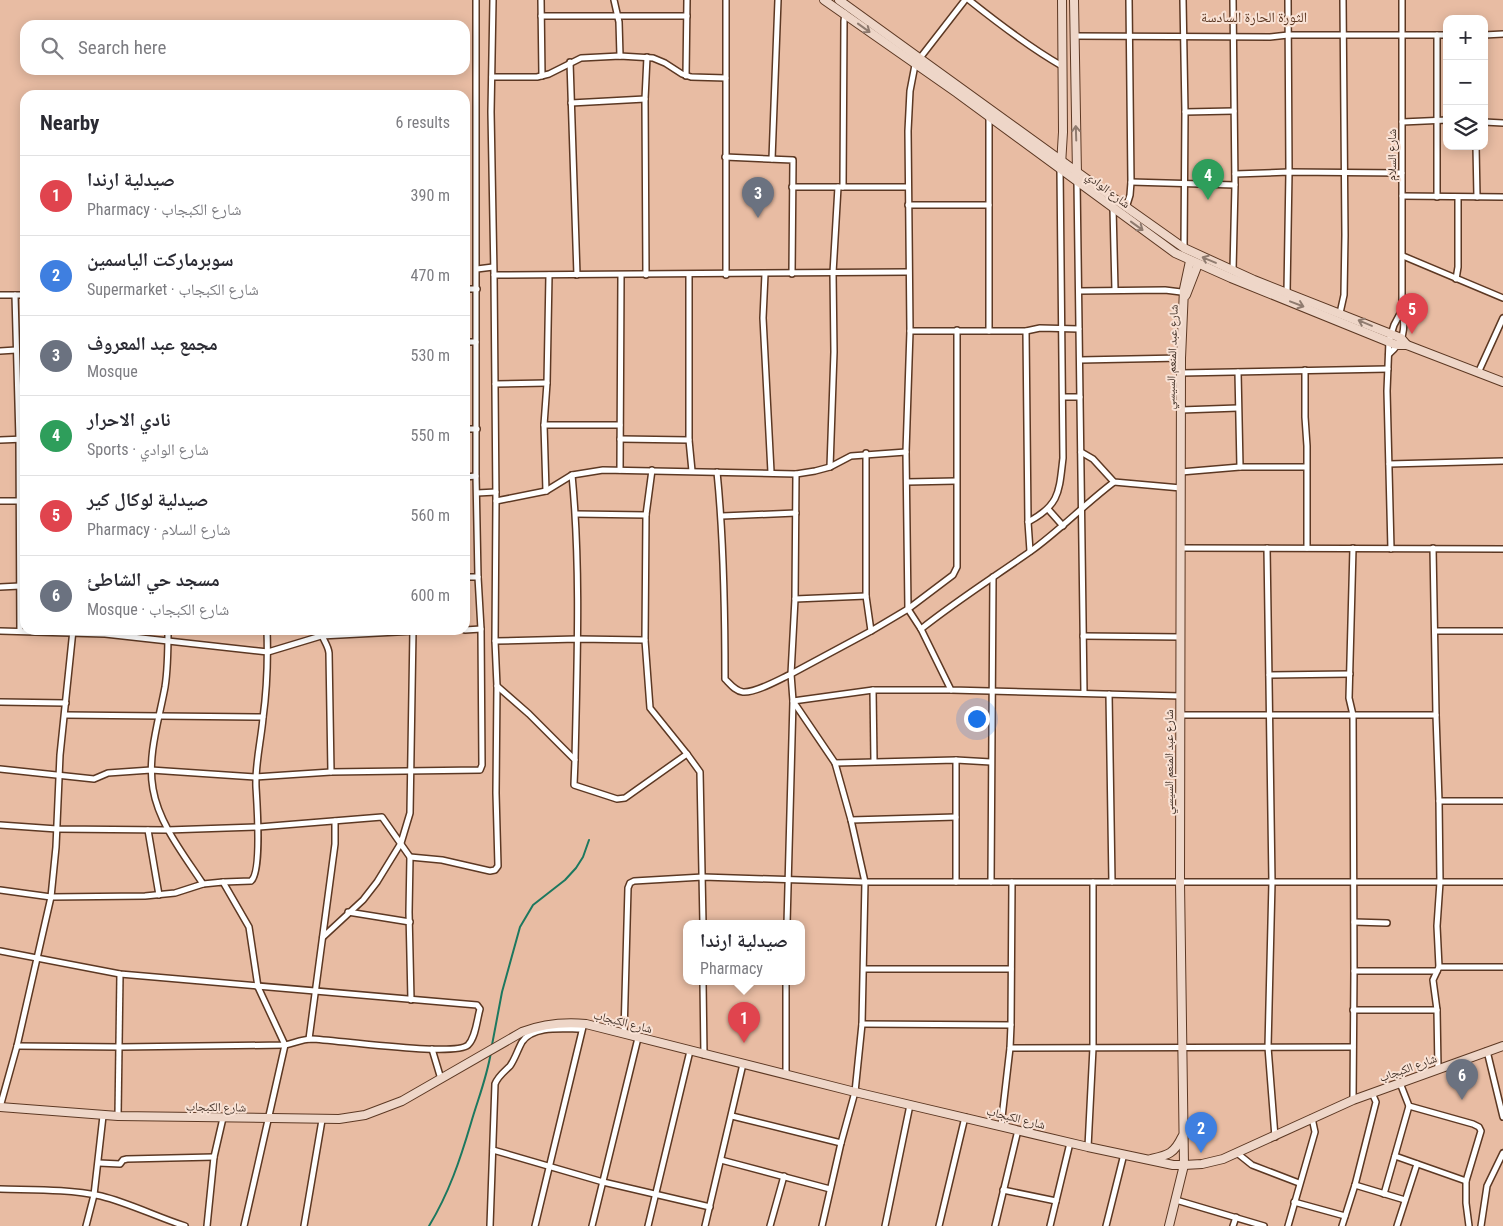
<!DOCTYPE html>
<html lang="en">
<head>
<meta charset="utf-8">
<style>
  body { margin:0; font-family:"Roboto Condensed","Noto Naskh Arabic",sans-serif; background:#f2f2f3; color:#2b2b33 }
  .controls { position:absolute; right:15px; top:15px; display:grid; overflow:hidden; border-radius:10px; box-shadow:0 2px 12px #0003 }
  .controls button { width:45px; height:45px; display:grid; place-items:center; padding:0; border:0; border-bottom:1px solid #e1e1e2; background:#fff; color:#2b2b33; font:25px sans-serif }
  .you { position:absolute; left:976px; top:718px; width:18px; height:18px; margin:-12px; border:4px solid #fff; border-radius:50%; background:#1a73e8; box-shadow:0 0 0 8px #1a73e833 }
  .badge { display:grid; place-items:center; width:32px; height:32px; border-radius:50%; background:#316983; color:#fff; font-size:16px; font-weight:700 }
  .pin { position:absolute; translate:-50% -41px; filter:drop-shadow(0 1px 2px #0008) }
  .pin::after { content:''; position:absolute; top:26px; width:18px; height:15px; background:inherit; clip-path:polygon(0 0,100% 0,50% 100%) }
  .popup { position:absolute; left:683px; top:920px; width:122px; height:65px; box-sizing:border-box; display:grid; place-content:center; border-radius:10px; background:#fff; filter:drop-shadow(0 1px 4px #0005); font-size:16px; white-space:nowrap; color:#7c7c81 }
  .popup b { font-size:19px; color:#2b2b33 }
  .popup::after { content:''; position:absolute; left:50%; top:100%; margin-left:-10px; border:10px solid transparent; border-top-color:#fff }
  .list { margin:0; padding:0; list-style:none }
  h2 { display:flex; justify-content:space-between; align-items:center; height:65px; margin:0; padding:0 20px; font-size:21px }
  h2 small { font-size:16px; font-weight:400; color:#7c7c81 }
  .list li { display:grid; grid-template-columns:32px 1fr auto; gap:15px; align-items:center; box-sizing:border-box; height:80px; padding:0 20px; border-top:1px solid #e1e1e2 }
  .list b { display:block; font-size:19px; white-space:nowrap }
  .list p { margin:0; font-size:16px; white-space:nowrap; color:#7c7c81 }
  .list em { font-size:16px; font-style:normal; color:#7c7c81 }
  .icon { flex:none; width:28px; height:28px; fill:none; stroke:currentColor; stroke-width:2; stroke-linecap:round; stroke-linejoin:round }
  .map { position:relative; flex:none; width:1503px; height:1226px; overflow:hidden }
  .search { position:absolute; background:#fff; box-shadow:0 2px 12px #0003; left:20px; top:20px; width:450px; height:55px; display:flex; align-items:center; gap:12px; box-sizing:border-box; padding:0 18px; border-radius:15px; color:#7c7c81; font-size:19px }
  .panel { position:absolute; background:#fff; box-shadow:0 2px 12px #0003; left:20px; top:90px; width:450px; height:545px; border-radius:15px }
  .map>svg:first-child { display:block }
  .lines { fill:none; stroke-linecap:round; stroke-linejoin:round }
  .stream { stroke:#1c785f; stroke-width:2 }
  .street-casing { stroke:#5c3823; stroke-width:8 }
  .secondary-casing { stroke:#5c3823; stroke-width:10 }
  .street { stroke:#fff; stroke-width:5 }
  .secondary { stroke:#eed6c8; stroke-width:8 }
  .oneway { stroke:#8f7b6f }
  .labels { text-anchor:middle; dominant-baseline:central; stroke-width:4; stroke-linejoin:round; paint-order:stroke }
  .street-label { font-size:12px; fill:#413026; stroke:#f9e2d5 }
  .neighbourhood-label { font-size:14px; fill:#5b3722; stroke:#f9e2d5 }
</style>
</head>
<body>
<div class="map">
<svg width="1503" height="1226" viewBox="0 0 1503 1226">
  <rect width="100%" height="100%" fill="#e8bca3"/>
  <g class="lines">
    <g class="stream">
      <polyline points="492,1045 502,992 520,927 533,905 565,880 576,868 583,857 589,840"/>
      <path d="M429 1226C449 1193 460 1160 471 1123 478 1099 487 1077 491 1052"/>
    </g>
    <defs>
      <g id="street">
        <polyline points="541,0 542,76"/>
        <polyline points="614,0 619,22 620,56"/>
        <polyline points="726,0 726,275"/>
        <path d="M969 0C999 24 1029 47 1062 66"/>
        <polyline points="1183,0 1185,112 1184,248"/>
        <polyline points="541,16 687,16"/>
        <polyline points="1437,35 1437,197"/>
        <polyline points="1484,35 1503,34"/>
        <polyline points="1074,36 1270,37 1288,35 1447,35"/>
        <polyline points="920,58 965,0"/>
        <polyline points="570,62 577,275"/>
        <polyline points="915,65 910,91 908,131 910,331 906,452 908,609 921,629 951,690 1181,696"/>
        <polyline points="686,76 687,0"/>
        <polyline points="492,77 537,77 549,74 581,58 620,56 653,58 665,63 682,74 691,77 726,78"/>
        <polyline points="571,103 645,99"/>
        <polyline points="1185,112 1234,111"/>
        <polyline points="1402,122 1447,120"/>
        <polyline points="1484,122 1503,123"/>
        <polyline points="1476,146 1477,197"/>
        <polyline points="725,157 793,160 792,274"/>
        <polyline points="772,159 778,0"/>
        <polyline points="1235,174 1289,172 1402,173"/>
        <polyline points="1077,181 1084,693"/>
        <polyline points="1131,182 1235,185"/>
        <polyline points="792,187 908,187"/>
        <polyline points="843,187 844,21 845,13"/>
        <polyline points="1402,196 1503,197"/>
        <polyline points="908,205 989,205"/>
        <polyline points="1113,208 1115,290"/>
        <polyline points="1126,208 1130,195 1131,182 1129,0"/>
        <polyline points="1403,256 1503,298"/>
        <polyline points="477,269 493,267"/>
        <polyline points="1233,270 1235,185 1233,0"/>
        <polyline points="765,274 763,318 771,472"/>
        <polyline points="494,275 908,272"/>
        <polyline points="646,275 645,99 647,57"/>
        <polyline points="689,275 689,440 692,471"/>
        <polyline points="1456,279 1458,267 1458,198"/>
        <polyline points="465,289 477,289"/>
        <polyline points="1079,291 1165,290 1181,292 1185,296"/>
        <polyline points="1287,292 1289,172 1288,0"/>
        <polyline points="0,295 25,295"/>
        <polyline points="15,295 19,439 20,631"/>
        <polyline points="1340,313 1344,295 1345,235 1343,0"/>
        <polyline points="910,331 1026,331 1040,328 1079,329"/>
        <polyline points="989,331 989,117"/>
        <polyline points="1026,331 1028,522 1030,551"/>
        <polyline points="465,342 476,342"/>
        <polyline points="0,351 16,350"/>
        <path d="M1389 354C1404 341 1406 329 1402 310V0"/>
        <polyline points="1080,360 1181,358"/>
        <polyline points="1305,370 1305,417 1307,446 1307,548"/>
        <polyline points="1238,372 1240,467"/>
        <polyline points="1181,373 1388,369"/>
        <polyline points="1478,373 1503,318"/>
        <polyline points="495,384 547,383"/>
        <polyline points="1063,397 1080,397"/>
        <polyline points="1181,410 1238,408"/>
        <polyline points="544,425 620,425"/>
        <polyline points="465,429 477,429"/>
        <polyline points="620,439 689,440"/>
        <polyline points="0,440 25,439"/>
        <polyline points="1081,452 1093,459 1114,482 1181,488"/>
        <polyline points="866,453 866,596 871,631"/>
        <polyline points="1389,464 1503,461"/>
        <polyline points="830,467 834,352 833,273 838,187"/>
        <polyline points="620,470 621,275"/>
        <polyline points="652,470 646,515 645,640 650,708 687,754 700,772 703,924"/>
        <path d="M717 472C724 541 725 610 725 679 730 684 735 691 743 692 756 693 780 679 791 674L793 701 835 763 851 820 865 882 862 1024 855 1092 841 1143 822 1226"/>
        <polyline points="1181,472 1240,467 1306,467"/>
        <path d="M572 475C581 569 577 665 575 760"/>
        <polyline points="465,477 476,476"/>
        <polyline points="907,482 956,481"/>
        <polyline points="546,491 544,425 547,383 549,275"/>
        <polyline points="477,493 496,492"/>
        <polyline points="0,501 25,501"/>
        <polyline points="496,501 546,491 572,475 603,470 796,474 815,471 830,467 851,456 906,452"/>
        <polyline points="1048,509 1063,526"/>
        <polyline points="576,514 646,515"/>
        <polyline points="722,516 796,513"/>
        <path d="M1028 522C1060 505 1059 492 1063 458L1060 169"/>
        <polyline points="1180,548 1503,549"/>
        <polyline points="1267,548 1272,882 1268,1047 1275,1137"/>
        <polyline points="1433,548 1436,715 1439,801 1440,882 1437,926 1439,967 1433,980 1437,1010 1438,1069"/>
        <polyline points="1391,549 1387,391 1389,341 1394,325 1402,310"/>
        <polyline points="465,577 478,577"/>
        <polyline points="0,587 20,586"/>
        <polyline points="795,599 866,596"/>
        <path d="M921 629C956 601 994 577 1031 551 1060 530 1085 504 1114 482"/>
        <path d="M168 630C168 649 168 668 165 687 159 720 147 756 153 789 159 824 184 855 203 884L223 882 249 927 258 987 285 1045 244 1226"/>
        <path d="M321 630C321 638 328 644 329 653L331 772"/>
        <polyline points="465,630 481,629"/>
        <polyline points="0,631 105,634 268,652 321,636 435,630"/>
        <polyline points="1435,631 1503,631"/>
        <polyline points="1083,636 1181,637"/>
        <polyline points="495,641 577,639 645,640"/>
        <polyline points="791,674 871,631 908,609 953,575 957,567 957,330"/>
        <polyline points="791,674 795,599 796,474"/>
        <polyline points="1269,675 1350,674"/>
        <polyline points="497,686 529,714 575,760 574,785 617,799 625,798 687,754"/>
        <polyline points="873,690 874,761"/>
        <polyline points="1109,694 1112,882"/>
        <polyline points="0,702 66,703"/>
        <polyline points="65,715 263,717"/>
        <polyline points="1180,715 1436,715"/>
        <polyline points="835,763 956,760 991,762"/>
        <polyline points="0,769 94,779 108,773 151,770 255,777 331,772 480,770 482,765 481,629 478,577 476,476 476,0"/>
        <polyline points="1439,801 1503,801"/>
        <polyline points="851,820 956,817"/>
        <polyline points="0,825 57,829 167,830 259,827 382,817 410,857 409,912 411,1000"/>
        <polyline points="148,830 159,895"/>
        <polyline points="410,857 442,860 490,871 495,870 498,866 496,793 497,686 495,641 496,501 494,275 491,112 493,0"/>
        <path d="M223 882 251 881C262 872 257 804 256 787 255 764 261 741 263 718 267 689 268 659 267 630"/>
        <polyline points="956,882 956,760"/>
        <polyline points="991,882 993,577"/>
        <polyline points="0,890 51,897 145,896 175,893 203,884"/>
        <polyline points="348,912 410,922"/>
        <polyline points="1354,922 1387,923"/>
        <polyline points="787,924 793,701 873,690 951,690"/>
        <polyline points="323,937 363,900 377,882 401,843 410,813 413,630"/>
        <path d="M0 951 120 974 477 1005 480 1009C477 1019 476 1037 468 1045 455 1057 336 1040 312 1039 303 1039 294 1043 285 1045L120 1047 17 1046"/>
        <polyline points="1439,967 1503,967"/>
        <polyline points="864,969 1011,969"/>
        <polyline points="1354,971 1437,971"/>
        <polyline points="703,982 704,1055"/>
        <polyline points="786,982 786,1075"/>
        <polyline points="1353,1010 1437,1010"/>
        <polyline points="862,1024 1011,1025"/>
        <polyline points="624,1034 628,888 630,883 634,881 703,877 865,882 1503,882"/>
        <polyline points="309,1039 335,844 335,821"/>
        <polyline points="1010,1048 1353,1047"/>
        <polyline points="432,1049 441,1079"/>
        <polyline points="1487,1051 1503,1117"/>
        <polyline points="1400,1083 1409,1106 1473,1124 1479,1127 1481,1131 1466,1181 1466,1203 1469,1226"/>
        <polyline points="1353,1100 1354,971 1353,715 1349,698 1353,548"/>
        <polyline points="0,1107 17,1046 51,897 56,847 60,755 73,630"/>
        <polyline points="118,1116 120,974"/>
        <polyline points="732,1116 841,1143"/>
        <polyline points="1001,1126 1010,1048 1011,1025 1012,882"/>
        <polyline points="1088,1147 1093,1048 1093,882"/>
        <polyline points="493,1150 603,1182 710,1207"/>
        <polyline points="1237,1153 1252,1165 1299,1183"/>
        <polyline points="1395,1156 1466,1181"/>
        <polyline points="721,1160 830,1189"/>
        <polyline points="99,1163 120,1164 123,1160 127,1159 214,1157"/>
        <polyline points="1355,1185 1405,1200"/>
        <path d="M0 1189C33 1190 68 1189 101 1196 129 1203 157 1217 185 1226"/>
        <polyline points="1003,1190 1056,1201"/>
        <polyline points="1384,1194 1409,1106"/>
        <polyline points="1176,1200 1264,1226"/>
        <polyline points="1294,1202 1345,1216"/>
        <polyline points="86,1226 94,1195 103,1116"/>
        <polyline points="207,1226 214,1157 223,1118"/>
        <polyline points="304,1226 322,1120"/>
        <path d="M490 1226 495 1084C498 1076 504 1072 510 1066 515 1059 518 1049 522 1042 533 1025 564 1029 581 1029"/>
        <polyline points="535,1226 583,1027"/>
        <polyline points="592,1226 638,1038"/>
        <polyline points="648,1226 690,1051"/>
        <polyline points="705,1226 743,1064"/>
        <polyline points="770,1226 784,1176"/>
        <polyline points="885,1226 910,1105"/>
        <polyline points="939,1226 965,1117"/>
        <polyline points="995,1226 1018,1130"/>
        <polyline points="1050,1226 1070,1143"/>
        <polyline points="1106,1226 1124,1154"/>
        <polyline points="1233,1226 1236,1217"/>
        <polyline points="1288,1226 1315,1132 1312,1118"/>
        <polyline points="1342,1226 1355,1185 1376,1102 1372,1093"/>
        <polyline points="1397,1226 1417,1164"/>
        <polyline points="1481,1226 1487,1186 1503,1153"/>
      </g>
      <g id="secondary">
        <polyline points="824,0 957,93 1175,253 1231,278 1394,344 1399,345 1407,345 1503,382"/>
        <polyline points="839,0 1095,185 1184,248 1254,280 1401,338 1407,345"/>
        <polyline points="1074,0 1077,174"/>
        <polyline points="1061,165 1063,132 1062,0"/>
        <polyline points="1186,295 1198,264"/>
        <path d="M0 1107 118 1116 339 1119 365 1115 402 1101 522 1032C543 1024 564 1022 586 1024L855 1092 1088 1147 1173 1165H1184L1202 1164 1223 1159 1353 1100 1503 1046"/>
        <path d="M1151 1159C1168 1155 1174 1154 1182 1137"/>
        <polyline points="1169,1226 1184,1165 1180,882 1181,358 1184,289 1190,261"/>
      </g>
    </defs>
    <use href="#street" class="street-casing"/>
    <use href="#secondary" class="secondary-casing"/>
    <use href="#street" class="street"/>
    <use href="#secondary" class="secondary"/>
  </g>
  <defs><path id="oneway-shaft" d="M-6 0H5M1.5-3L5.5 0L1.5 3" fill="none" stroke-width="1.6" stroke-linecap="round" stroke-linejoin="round" transform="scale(1.25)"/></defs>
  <g class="oneway">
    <use href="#oneway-shaft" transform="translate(864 28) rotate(36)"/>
    <use href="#oneway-shaft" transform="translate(1076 133) rotate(-92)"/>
    <use href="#oneway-shaft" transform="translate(1137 226) rotate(36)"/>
    <use href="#oneway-shaft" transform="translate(1209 260) rotate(-157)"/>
    <use href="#oneway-shaft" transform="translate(1297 304) rotate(21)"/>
    <use href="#oneway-shaft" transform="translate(1365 323) rotate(-157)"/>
  </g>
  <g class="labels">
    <g class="street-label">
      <text transform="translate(1392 155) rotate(-90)">شارع السلام</text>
      <text transform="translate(1108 190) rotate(37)">شارع الوادي</text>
      <text transform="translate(1172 357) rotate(-88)">شارع عبد المنعم السيسي</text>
      <text transform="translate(1169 762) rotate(-90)">شارع عبد المنعم السيسي</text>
      <text transform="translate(623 1022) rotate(14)">شارع الكبجاب</text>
      <text transform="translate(1408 1068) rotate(-20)">شارع الكبجاب</text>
      <text transform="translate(216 1107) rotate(1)">شارع الكبجاب</text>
      <text transform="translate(1016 1118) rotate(14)">شارع الكبجاب</text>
    </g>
    <g class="neighbourhood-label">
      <text x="1254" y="17">الثورة الحارة السادسة</text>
    </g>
  </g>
</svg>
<div class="controls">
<button>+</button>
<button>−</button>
<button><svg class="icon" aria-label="layers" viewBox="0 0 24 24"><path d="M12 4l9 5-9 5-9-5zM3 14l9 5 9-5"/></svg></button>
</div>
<div class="you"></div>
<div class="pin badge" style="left:744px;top:1043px;background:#e0444e">1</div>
<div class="popup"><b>صيدلية ارندا</b>Pharmacy</div>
<div class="pin badge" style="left:1201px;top:1153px;background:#3f7fe0">2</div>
<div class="pin badge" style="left:758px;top:218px;background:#6b7280">3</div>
<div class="pin badge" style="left:1208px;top:200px;background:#2e9e5b">4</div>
<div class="pin badge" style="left:1412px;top:334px;background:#e0444e">5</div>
<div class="pin badge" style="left:1462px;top:1100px;background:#6b7280">6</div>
<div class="search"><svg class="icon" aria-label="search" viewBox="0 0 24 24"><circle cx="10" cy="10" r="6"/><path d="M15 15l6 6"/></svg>Search here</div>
<section class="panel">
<h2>Nearby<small>6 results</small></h2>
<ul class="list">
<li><span class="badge" style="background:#e0444e">1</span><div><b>صيدلية ارندا</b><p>Pharmacy · شارع الكبجاب</p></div><em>390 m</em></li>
<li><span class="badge" style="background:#3f7fe0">2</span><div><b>سوبرماركت الياسمين</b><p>Supermarket · شارع الكبجاب</p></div><em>470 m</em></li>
<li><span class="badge" style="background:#6b7280">3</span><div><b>مجمع عبد المعروف</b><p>Mosque</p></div><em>530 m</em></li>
<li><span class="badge" style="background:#2e9e5b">4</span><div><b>نادي الاحرار</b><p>Sports · شارع الوادي</p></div><em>550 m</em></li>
<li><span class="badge" style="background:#e0444e">5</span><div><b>صيدلية لوكال كير</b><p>Pharmacy · شارع السلام</p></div><em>560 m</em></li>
<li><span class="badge" style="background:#6b7280">6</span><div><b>مسجد حي الشاطئ</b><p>Mosque · شارع الكبجاب</p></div><em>600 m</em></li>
</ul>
</section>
</div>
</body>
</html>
